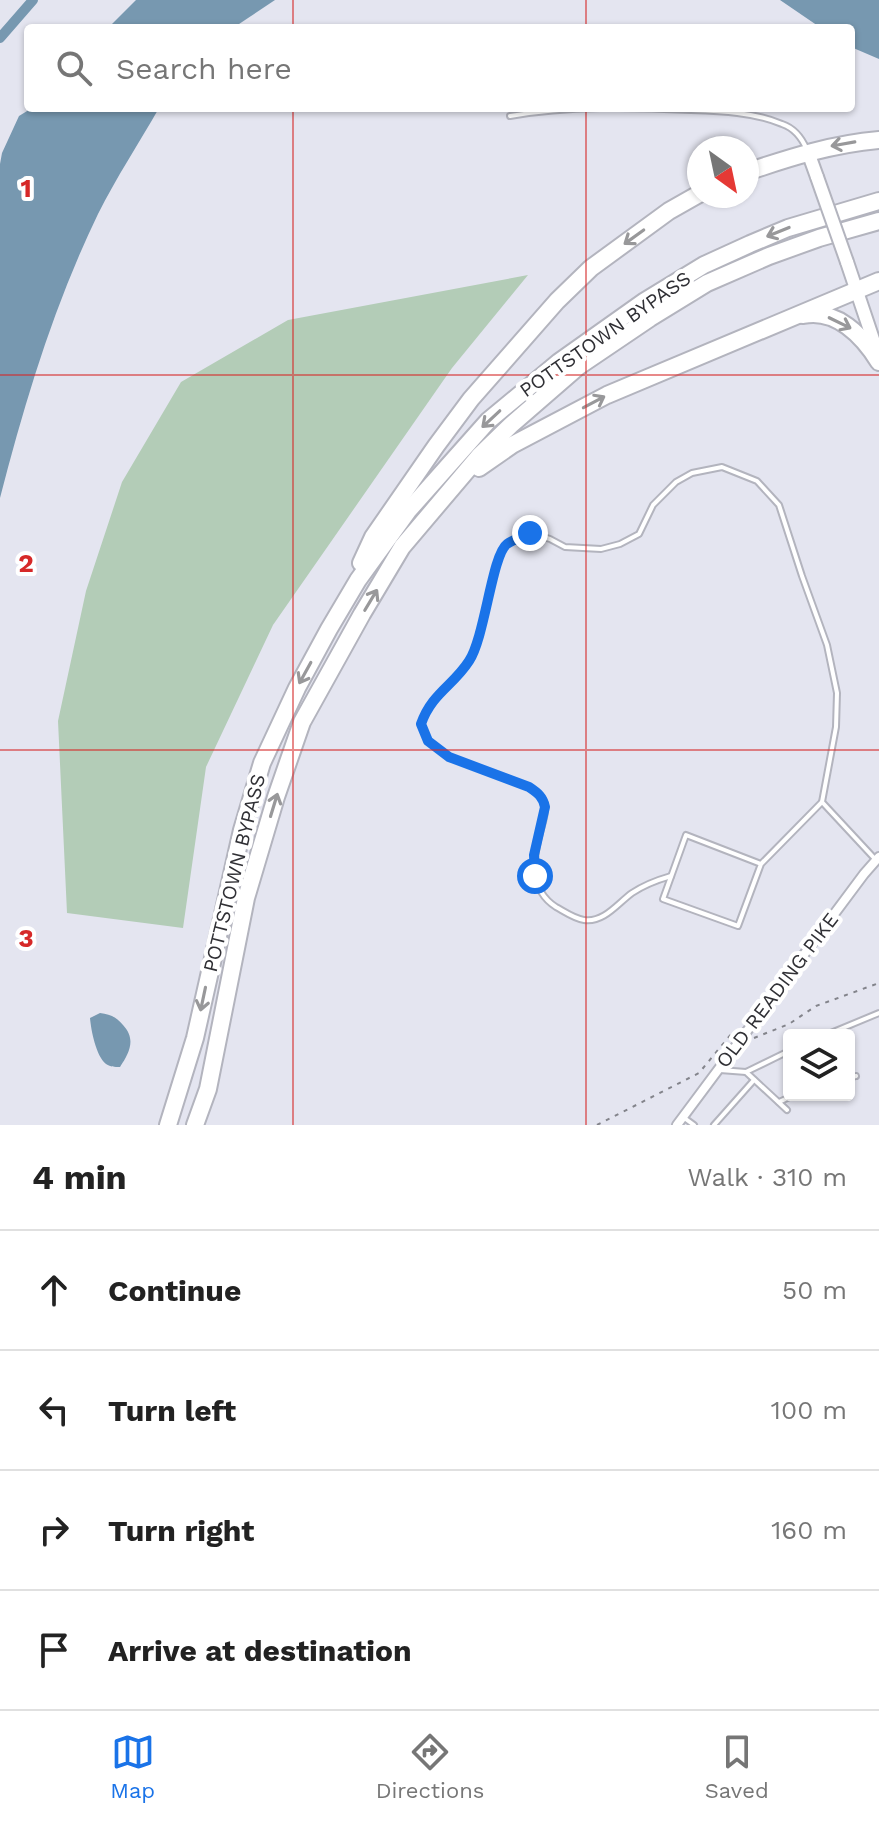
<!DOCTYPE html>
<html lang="en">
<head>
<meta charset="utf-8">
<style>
  body { margin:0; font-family:"Work Sans",sans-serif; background:#f6f6f6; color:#222 }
  .controls { position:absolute; right:24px; bottom:24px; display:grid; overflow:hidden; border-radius:8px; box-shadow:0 2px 6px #0004 }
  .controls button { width:72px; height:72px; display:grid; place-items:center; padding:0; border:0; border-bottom:2px solid #e0e0e0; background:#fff; color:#222; font:40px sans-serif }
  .compass { position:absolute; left:687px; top:136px; width:72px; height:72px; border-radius:50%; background:#fff; box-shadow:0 2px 6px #0004; rotate:147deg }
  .stop { position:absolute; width:24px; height:24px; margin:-18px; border:6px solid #1a73e8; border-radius:50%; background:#fff }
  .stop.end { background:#1a73e8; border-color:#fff; box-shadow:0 2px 8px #0008 }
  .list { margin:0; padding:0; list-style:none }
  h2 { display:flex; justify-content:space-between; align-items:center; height:104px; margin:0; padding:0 32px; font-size:34px }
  h2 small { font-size:26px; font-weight:400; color:#767676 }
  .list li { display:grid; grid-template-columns:52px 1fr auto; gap:24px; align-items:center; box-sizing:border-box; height:120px; padding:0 32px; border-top:2px solid #e0e0e0 }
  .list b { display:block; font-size:30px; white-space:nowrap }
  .list em { font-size:26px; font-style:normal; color:#767676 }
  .icon { flex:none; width:44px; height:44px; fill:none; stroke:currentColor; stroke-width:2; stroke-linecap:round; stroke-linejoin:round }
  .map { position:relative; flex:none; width:879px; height:1125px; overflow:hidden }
  .search { position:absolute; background:#fff; box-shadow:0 2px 6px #0004; left:24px; right:24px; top:24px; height:88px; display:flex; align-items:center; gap:20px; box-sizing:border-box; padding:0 28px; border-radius:8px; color:#767676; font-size:30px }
  .sheet { height:584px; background:#fff }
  nav { display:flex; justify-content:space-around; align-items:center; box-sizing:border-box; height:112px; border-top:2px solid #e0e0e0; background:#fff; font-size:22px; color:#767676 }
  nav a { display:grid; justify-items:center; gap:4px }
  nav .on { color:#1a73e8 }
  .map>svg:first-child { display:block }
  .green { fill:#b3ccb7 }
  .water { fill:#7798b0 }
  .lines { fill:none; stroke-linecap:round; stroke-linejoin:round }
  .canal { stroke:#7798b0; stroke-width:10 }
  .lane-casing { stroke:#b3b4be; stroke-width:8 }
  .street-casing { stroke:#b3b4be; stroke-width:12 }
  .secondary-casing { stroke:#b3b4be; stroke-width:16 }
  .highway-casing { stroke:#b3b4be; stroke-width:20 }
  .path { stroke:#83848b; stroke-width:2; stroke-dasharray:4 6; stroke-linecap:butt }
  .lane { stroke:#fff; stroke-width:4 }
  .street { stroke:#fff; stroke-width:8 }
  .secondary { stroke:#fff; stroke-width:12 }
  .highway { stroke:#fff; stroke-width:16 }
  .secondary-bridge-casing { stroke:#b3b4be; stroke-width:16; stroke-linecap:butt }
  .secondary-bridge { stroke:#fff; stroke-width:12 }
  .oneway { stroke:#98989a }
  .route { stroke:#1a73e8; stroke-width:10 }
  .grid { fill:none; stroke:#d62828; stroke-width:2; stroke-opacity:0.55 }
  .labels { text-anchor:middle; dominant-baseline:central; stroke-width:8; stroke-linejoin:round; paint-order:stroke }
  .street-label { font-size:20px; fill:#303035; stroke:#fff }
  .grid-label { font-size:26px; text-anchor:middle; font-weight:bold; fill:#d62828; stroke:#fff; stroke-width:8; stroke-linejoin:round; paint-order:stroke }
</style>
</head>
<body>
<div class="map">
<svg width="879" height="1125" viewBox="0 0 879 1125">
  <rect width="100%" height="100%" fill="#e4e5f0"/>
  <polygon class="green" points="528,275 452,368 273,625 206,767 183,928 67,913 58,721 86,591 122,482 181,382 288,320"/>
  <g class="water">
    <polygon points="136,0 275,0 233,28 108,28"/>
    <polygon points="780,0 879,0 879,59 851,47 851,28 821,28"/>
    <path d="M32 108H159C139 143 116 178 98 214 54 305 25 401 0 498V164L2 153 19 116Z"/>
    <path d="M100 1013C110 1014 116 1017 123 1025 136 1039 130 1052 120 1067 114 1067 111 1067 106 1064 96 1056 91 1030 90 1018Z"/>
  </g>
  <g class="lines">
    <polyline class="canal" points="0,38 33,0"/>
    <defs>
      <g id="lane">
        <path d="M510 116C569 106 631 107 690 110 720 111 754 112 782 124 794 128 802 138 807 150"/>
        <polyline points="761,864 686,835 663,899 738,926 761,864 822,802"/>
        <path d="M671 876C657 880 644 885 632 893 618 903 604 923 584 920 575 919 565 912 556 907 528 889 533 857 541 829 543 822 546 813 545 805 543 796 536 792 529 787L449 757 428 741 421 724C431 695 453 685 469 661 485 637 492 555 507 544 513 539 523 537 530 533L550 539 565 547 601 549 620 544 639 534 653 505 676 482 692 473 722 467 757 481 779 505 802 576 827 645 837 693 836 727 822 802 875 859"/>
        <polyline points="826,1035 879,1013"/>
        <polyline points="720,1070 746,1072 789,1051"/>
        <polyline points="746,1072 787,1110"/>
        <polyline points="849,1078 856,1076"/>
        <polyline points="779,1102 794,1095"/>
        <polyline points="683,1117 694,1125"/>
        <polyline points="714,1125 754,1080"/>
      </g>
      <polyline id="street" points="677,1125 864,874 879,857"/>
      <g id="secondary">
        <polyline points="808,152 817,177"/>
        <polyline points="847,262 878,354"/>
      </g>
      <g id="highway">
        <path d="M747 172C791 157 833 144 879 140"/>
        <path d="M803 315C836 308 863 336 879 362"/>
        <polyline points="479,468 512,445 607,395 879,281"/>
        <polyline points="361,563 373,537 436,446 471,399 557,301 591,268 669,211 699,194"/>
        <polyline points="168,1125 195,1038 242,830 262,763 297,688 329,629 358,580 408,511 488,421 559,362 645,301 704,265 750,244 788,228 879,201"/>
        <polyline points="195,1125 208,1089 246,898 276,797 302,722 362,614 402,547 480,455 511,425 579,366 650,318 707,283 769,256 819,238 879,221"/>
      </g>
    </defs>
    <use href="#lane" class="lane-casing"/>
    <use href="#street" class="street-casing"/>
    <use href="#secondary" class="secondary-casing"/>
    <use href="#highway" class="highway-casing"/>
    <g class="path">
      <polyline points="754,1038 789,1024 816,1006 879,983"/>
      <polyline points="597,1125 699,1073 732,1033"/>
    </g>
    <use href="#lane" class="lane"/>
    <use href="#street" class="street"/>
    <use href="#secondary" class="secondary"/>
    <use href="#highway" class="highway"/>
    <defs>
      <polyline id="secondary-bridge" points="817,177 847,262"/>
    </defs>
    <use href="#secondary-bridge" class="secondary-bridge-casing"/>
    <use href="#secondary-bridge" class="secondary-bridge"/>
  </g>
  <defs><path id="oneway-shaft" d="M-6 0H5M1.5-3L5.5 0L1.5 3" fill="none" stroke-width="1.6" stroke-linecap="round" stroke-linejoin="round" transform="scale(2)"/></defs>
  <g class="oneway">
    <use href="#oneway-shaft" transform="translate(843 144) rotate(170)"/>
    <use href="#oneway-shaft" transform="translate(778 232) rotate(158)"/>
    <use href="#oneway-shaft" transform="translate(634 237) rotate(144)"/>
    <use href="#oneway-shaft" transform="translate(840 323) rotate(26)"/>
    <use href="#oneway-shaft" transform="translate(594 402) rotate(-28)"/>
    <use href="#oneway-shaft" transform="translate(491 419) rotate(137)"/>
    <use href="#oneway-shaft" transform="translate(371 600) rotate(-59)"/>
    <use href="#oneway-shaft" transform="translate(305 673) rotate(119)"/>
    <use href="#oneway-shaft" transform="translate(274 805) rotate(-73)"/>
    <use href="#oneway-shaft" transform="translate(203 999) rotate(102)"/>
  </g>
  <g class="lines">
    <path class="route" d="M530 533C523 537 514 539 507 544 492 555 485 637 469 661 453 686 432 693 421 724L428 741 449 757 529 787C538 793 543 797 545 807L534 855 535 876"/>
  </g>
  <path class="grid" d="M293 0V28M586 0V28M293 108V1125M586 108V1125M0 375H879M0 750H879"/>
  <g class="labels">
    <g class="street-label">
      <text transform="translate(605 334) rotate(-35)">POTTSTOWN BYPASS</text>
      <text transform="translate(234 873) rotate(-76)">POTTSTOWN BYPASS</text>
      <text transform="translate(777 990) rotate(-53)">OLD READING PIKE</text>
    </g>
  </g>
  <g class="grid-label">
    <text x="26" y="197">1</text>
    <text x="26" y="572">2</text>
    <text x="26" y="947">3</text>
  </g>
</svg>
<div class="controls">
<button><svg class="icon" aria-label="layers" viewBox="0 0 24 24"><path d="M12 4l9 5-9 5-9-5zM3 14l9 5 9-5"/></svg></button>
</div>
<svg class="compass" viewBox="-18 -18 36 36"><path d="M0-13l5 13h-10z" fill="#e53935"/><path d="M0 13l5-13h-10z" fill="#767676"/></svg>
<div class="stop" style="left:535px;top:876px"></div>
<div class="stop end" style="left:530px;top:533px"></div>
<div class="search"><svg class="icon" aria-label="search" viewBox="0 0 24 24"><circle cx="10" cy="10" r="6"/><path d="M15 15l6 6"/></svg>Search here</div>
</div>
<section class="sheet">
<h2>4 min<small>Walk · 310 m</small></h2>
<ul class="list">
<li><svg class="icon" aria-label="ahead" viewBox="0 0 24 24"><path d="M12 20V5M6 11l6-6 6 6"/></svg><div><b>Continue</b></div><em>50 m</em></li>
<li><svg class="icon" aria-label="left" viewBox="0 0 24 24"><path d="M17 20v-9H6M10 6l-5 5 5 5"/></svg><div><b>Turn left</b></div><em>100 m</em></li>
<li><svg class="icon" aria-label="right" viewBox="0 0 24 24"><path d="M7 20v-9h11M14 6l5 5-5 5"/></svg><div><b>Turn right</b></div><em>160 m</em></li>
<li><svg class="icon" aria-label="arrive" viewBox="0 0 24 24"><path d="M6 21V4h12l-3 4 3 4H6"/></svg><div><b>Arrive at destination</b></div></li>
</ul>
</section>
<nav>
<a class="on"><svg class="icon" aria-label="map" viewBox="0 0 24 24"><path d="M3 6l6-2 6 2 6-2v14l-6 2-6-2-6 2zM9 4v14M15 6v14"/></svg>Map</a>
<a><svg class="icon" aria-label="directions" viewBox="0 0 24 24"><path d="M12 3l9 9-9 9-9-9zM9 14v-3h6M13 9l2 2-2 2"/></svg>Directions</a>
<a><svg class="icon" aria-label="saved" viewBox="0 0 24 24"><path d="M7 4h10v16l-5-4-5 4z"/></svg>Saved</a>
</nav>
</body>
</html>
